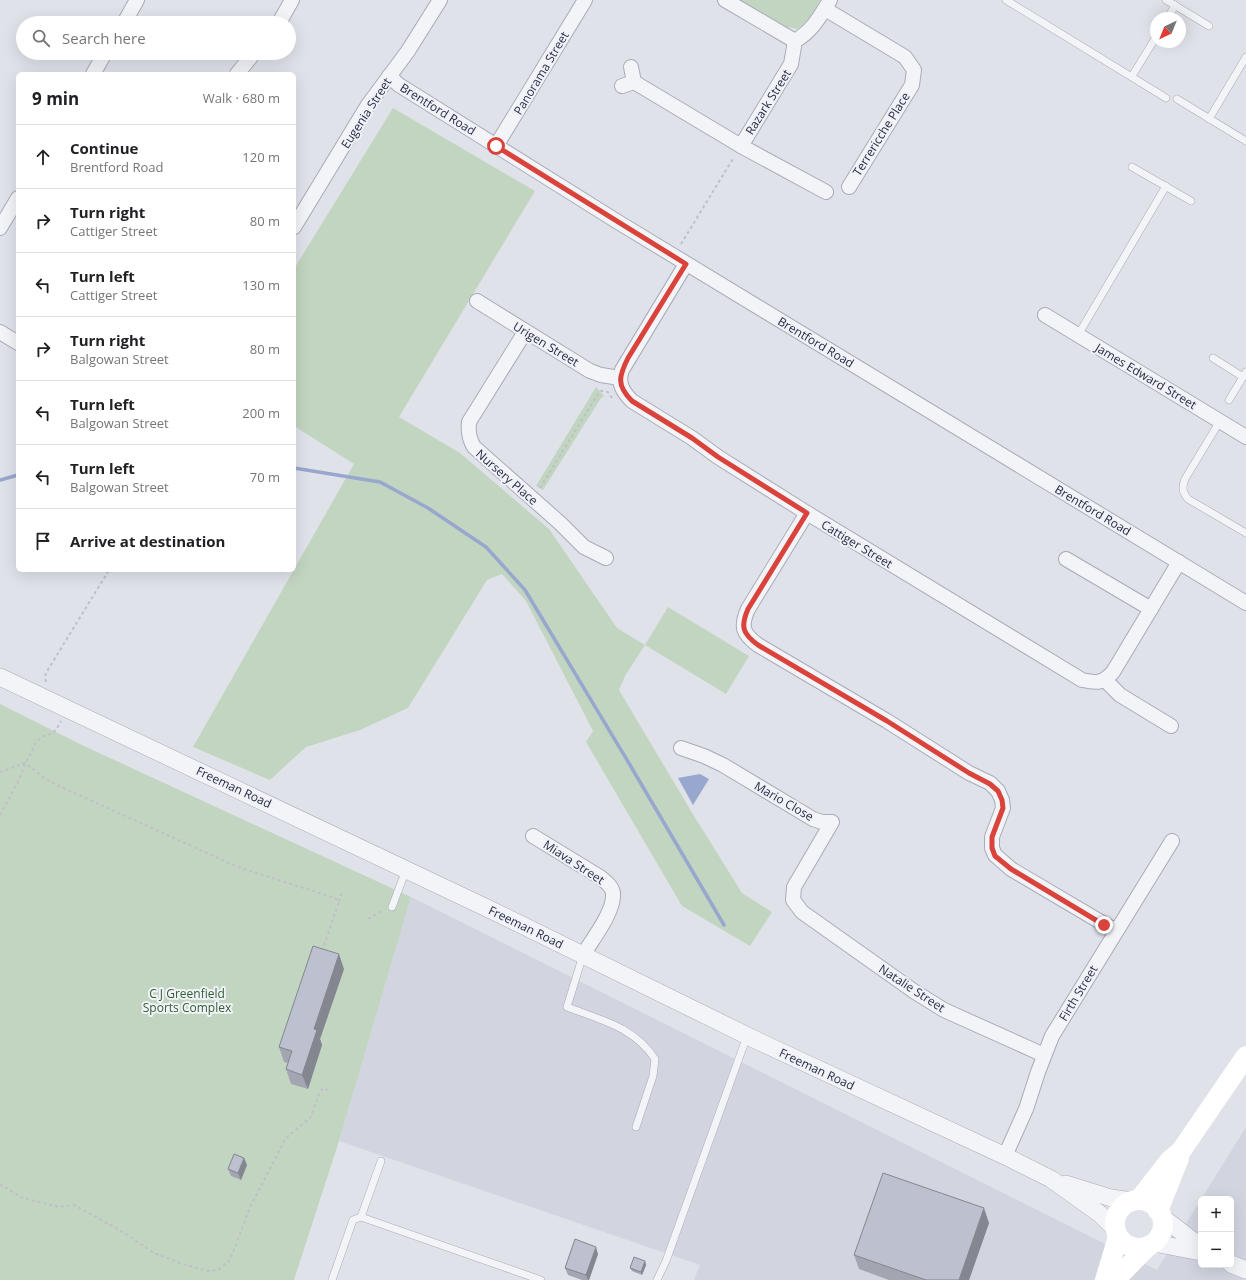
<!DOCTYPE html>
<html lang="en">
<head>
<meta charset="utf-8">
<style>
  body { margin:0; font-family:"Open Sans",sans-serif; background:#f6f6f6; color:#202124 }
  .controls { position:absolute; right:12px; bottom:12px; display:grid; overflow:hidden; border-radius:6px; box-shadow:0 4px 16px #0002 }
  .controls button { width:36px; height:36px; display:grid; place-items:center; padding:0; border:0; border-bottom:1px solid #e0e0e0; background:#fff; color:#202124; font:20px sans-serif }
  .compass { position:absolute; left:1150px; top:12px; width:36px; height:36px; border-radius:50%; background:#fff; box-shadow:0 4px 16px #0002; rotate:223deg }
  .stop { position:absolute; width:12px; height:12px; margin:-9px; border:3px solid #d9433b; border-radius:50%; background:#fff }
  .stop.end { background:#d9433b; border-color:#fff; box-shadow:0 1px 4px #0008 }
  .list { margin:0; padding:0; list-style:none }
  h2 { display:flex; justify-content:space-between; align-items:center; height:52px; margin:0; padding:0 16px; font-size:17px }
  h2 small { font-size:13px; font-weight:400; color:#757577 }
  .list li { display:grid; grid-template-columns:26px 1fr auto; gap:12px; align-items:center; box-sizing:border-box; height:64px; padding:0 16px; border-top:1px solid #e0e0e0 }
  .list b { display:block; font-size:15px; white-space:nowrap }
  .list p { margin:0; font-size:13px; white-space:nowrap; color:#757577 }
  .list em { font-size:13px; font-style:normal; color:#757577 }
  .icon { flex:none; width:22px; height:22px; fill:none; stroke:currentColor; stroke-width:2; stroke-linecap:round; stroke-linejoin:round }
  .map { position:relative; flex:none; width:1246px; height:1280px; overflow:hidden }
  .search { position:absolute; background:#fff; box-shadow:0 4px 16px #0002; left:16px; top:16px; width:280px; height:44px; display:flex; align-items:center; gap:10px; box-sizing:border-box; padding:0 14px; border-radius:22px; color:#757577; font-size:15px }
  .panel { position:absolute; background:#fff; box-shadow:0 4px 16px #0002; left:16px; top:72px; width:280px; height:500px; border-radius:6px }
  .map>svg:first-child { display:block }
  .built { fill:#d2d4e0; fill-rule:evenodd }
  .green { fill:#c2d5c1 }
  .water { fill:#98a7cd }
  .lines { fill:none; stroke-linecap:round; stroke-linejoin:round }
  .stream { stroke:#98a7cd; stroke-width:3.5 }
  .service-casing { stroke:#a8abb8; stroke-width:8 }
  .minor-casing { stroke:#a8abb8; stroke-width:16 }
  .tertiary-casing { stroke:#a8abb8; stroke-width:18 }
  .path { stroke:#bec0c9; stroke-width:2; stroke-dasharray:3 3; stroke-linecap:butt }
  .service { stroke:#f3f4f8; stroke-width:7 }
  .minor { stroke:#f3f4f8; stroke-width:14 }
  .tertiary { stroke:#f3f4f8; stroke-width:17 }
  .secondary { stroke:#fff; stroke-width:20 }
  .wall { fill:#a3a5b1 }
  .shaded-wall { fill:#848690 }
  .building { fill:#bdc0ce; stroke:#848690 }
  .route { stroke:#d9433b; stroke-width:5 }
  .labels { text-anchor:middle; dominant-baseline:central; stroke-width:4; stroke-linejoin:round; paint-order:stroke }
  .street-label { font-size:12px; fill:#272c43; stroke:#f0f2f8 }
  .park-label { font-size:12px; fill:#336034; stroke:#f0f2f8 }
</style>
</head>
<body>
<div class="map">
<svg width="1246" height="1280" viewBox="0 0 1246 1280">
  <rect width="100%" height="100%" fill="#e0e2ea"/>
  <path class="built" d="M411 897 1157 1270 1246 1127V1280H694L700 1265 339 1141ZM1201 1199H1231V1265H1201Z"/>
  <g class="green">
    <polygon points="738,0 820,0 810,18 798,29 782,26"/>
    <polygon points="393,108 535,191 399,417 460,453 549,529 617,628 645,645 668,607 749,656 726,694 645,645 625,676 619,690 691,811 742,893 772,912 750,946 682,906 586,742 593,731 526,601 502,574 487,580 408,708 360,730 306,747 270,780 193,747 354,464 294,426 294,269"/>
    <polygon points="596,387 604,396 601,398 543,490 536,486"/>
    <polygon points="0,704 84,746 411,897 339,1141 294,1280 0,1280"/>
  </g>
  <polygon class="water" points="700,774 709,779 693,805 678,778"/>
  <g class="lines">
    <g class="stream">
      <polyline points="294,468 380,482 428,508 486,547 525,590 630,765 724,925"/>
      <polyline points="0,480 18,475"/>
    </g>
    <defs>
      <g id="service">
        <polyline points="1006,0 1166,98"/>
        <polyline points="1166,0 1209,26"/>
        <polyline points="1168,18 1175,5"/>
        <polyline points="1132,76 1156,37"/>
        <polyline points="1177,99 1246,141"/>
        <polyline points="1209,119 1246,57"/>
        <polyline points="1132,167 1191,201"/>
        <polyline points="1078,335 1166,186"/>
        <polyline points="1213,358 1243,377"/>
        <polyline points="1229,400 1246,372"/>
        <path d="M1220 421 1185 479C1182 487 1182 492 1188 499L1246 533"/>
        <polyline points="392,907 406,870"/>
        <path d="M583 955 567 1007C601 1020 634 1027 655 1059L653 1076 636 1127"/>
        <polyline points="361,1217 381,1161"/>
        <polyline points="332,1280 353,1220 361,1217 541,1280"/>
        <polyline points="657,1280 666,1261 747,1036"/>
      </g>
      <g id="minor">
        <polyline points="725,0 795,41"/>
        <polyline points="825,9 905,57 914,70 912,85 849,187"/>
        <polyline points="124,23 137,0"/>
        <polyline points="279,23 292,0"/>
        <polyline points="631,67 634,82"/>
        <polyline points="93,74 105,53"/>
        <polyline points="237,74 254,53"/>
        <polyline points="389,76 399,85 618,222 1246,603"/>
        <polyline points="622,86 634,82 741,146 826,192"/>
        <polyline points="496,146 585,0"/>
        <path d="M741 146 791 64 795 41C813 30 819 18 830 0"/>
        <polyline points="294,227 368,105 408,51 440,0"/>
        <polyline points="0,228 18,198"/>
        <path d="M686 264 622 370C617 383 623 392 632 401L692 438 718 457 807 513 1082 680C1097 683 1102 684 1113 672L1179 562"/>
        <polyline points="477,301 590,371 601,375 620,378"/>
        <polyline points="1045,315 1246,437"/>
        <polyline points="0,332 18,343"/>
        <path d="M525 332 469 422C468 431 469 439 474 447L560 523 584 547 606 558"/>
        <path d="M807 513 748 609C740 627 743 634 758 645L887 721 969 773 990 783 998 791 1002 800 1003 808 992 837V848L995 855 1011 869 1116 931"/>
        <polyline points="1066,559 1151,609"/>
        <polyline points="1105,680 1120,695 1171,726"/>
        <polyline points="681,748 704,756 723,765 813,819 822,822 832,822 794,887 793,900 802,912 915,992 944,1010 1044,1055"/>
        <path d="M533 836 600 877C605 881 612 886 613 893 615 911 592 940 583 955"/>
        <polyline points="1005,1156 1026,1109 1038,1072 1052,1036 1172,841"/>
      </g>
      <g id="tertiary">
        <polyline points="0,677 491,910 760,1042 1005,1156 1051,1179 1100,1214 1115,1229"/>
        <polyline points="1066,1184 1111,1198 1132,1201"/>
        <polyline points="1162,1217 1201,1247"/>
        <polyline points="1154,1243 1201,1252"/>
        <polyline points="1231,1264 1246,1270"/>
      </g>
    </defs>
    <use href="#service" class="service-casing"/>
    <use href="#minor" class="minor-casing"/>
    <use href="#tertiary" class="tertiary-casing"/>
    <g class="path">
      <polyline points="681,244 734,157"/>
      <polyline points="540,488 598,394 601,391 608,392 612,398"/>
      <polyline points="46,682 45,677 46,673 109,570"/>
      <polyline points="0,772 25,763 46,779 59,786 238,867 335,898 339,902 342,891"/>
      <polyline points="0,815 19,780 25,763 29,757 36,742 43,736 51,734 56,730 61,721"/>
      <polyline points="368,919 381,911 384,911"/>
      <polyline points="322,951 339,902"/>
      <polyline points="0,1184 21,1197 31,1200 59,1207 74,1205 123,1232 154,1253 183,1264 208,1271 218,1270 228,1262 234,1250 250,1207 286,1138 310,1118 319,1094 323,1088 330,1091"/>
    </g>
    <use href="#service" class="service"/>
    <use href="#minor" class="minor"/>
    <use href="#tertiary" class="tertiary"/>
    <g class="secondary">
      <polyline points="1139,1200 1170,1160 1181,1151 1246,1056"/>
      <circle cx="1139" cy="1224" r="24"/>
      <polyline points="1158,1211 1179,1158"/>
      <polyline points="1105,1280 1118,1237"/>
      <polyline points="1115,1280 1148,1246"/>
    </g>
  </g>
  <g class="wall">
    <polygon points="344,969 320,1039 322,1045 308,1089 291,1084 286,1069 288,1063 284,1062 279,1047"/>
    <polygon points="244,1158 247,1165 241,1180 231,1176 228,1169"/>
    <polygon points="989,1223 969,1280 889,1280 859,1269 854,1255"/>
    <polygon points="598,1254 589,1280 582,1280 568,1275 565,1268"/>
    <polygon points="645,1261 646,1265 642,1275 632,1271 630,1268"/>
  </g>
  <g class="shaded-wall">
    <polygon points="339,954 344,969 320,1039 322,1045 308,1089 302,1075 314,1029"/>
    <polygon points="244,1158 247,1165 241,1180 238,1173"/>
    <polygon points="984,1208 989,1223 969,1280 959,1280"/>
    <polygon points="596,1247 598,1254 589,1280 588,1280 586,1275"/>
    <polygon points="645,1261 646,1265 642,1275 641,1272"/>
  </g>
  <g class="building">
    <polygon points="313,946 339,954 314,1029 317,1030 302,1075 286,1069 292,1051 279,1047"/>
    <polygon points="234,1154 244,1158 238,1173 228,1169"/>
    <polygon points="883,1173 984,1208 959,1280 926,1280 854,1255"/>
    <polygon points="575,1239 596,1247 586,1275 565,1268"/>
    <polygon points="634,1257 645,1261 641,1272 630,1268"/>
  </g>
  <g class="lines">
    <path class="route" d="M496 146 686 264 628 358C619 376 616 385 632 401L692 438 718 457 807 513 748 609C740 627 743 634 758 645L887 721 969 773 990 784 998 791 1002 800 1003 808 992 837V848L995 856 1011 869 1104 925"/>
  </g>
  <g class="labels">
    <g class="street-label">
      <text transform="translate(541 73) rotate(-59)">Panorama Street</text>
      <text transform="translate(768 102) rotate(-58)">Razark Street</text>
      <text transform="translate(438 109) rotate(32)">Brentford Road</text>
      <text transform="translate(366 113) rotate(-57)">Eugenia Street</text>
      <text transform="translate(881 134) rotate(-58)">Terrericche Place</text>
      <text transform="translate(816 342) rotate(31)">Brentford Road</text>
      <text transform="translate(546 344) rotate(31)">Urigen Street</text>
      <text transform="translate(1146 376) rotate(31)">James Edward Street</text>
      <text transform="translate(507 477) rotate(41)">Nursery Place</text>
      <text transform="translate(1093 510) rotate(31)">Brentford Road</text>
      <text transform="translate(857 544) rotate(31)">Cattiger Street</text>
      <text transform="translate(234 787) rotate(25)">Freeman Road</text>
      <text transform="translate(784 801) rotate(30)">Mario Close</text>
      <text transform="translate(574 862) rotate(33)">Miava Street</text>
      <text transform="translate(526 927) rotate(26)">Freeman Road</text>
      <text transform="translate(912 988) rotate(33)">Natalie Street</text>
      <text transform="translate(1078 993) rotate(-59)">Firth Street</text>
      <text transform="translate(817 1069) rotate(25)">Freeman Road</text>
    </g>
    <g class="park-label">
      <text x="187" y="993">C J Greenfield<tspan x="187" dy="14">Sports Complex</tspan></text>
    </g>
  </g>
</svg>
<div class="controls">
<button>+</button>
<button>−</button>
</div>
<svg class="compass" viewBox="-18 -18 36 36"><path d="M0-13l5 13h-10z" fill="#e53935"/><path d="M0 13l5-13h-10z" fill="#757577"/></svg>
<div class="stop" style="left:496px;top:146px"></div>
<div class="stop end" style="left:1104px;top:925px"></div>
<div class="search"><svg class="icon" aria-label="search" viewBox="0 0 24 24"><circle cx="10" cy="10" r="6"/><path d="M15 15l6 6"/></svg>Search here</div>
<section class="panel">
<h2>9 min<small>Walk · 680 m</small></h2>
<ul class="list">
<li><svg class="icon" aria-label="ahead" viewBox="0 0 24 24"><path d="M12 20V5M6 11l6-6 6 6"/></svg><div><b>Continue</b><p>Brentford Road</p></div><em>120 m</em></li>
<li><svg class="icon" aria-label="right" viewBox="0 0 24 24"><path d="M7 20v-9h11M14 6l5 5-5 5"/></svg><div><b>Turn right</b><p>Cattiger Street</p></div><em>80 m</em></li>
<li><svg class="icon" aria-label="left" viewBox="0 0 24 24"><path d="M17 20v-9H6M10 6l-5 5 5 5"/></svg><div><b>Turn left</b><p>Cattiger Street</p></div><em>130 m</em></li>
<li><svg class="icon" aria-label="right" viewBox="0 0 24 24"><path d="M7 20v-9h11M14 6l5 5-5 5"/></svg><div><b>Turn right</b><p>Balgowan Street</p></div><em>80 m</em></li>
<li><svg class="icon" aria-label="left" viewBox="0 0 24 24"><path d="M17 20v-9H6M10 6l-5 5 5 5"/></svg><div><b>Turn left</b><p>Balgowan Street</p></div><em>200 m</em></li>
<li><svg class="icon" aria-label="left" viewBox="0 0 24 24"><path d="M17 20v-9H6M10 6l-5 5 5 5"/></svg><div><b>Turn left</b><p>Balgowan Street</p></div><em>70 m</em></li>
<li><svg class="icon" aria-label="arrive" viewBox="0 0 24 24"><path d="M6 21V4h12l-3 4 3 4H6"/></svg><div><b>Arrive at destination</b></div></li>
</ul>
</section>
</div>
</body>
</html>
